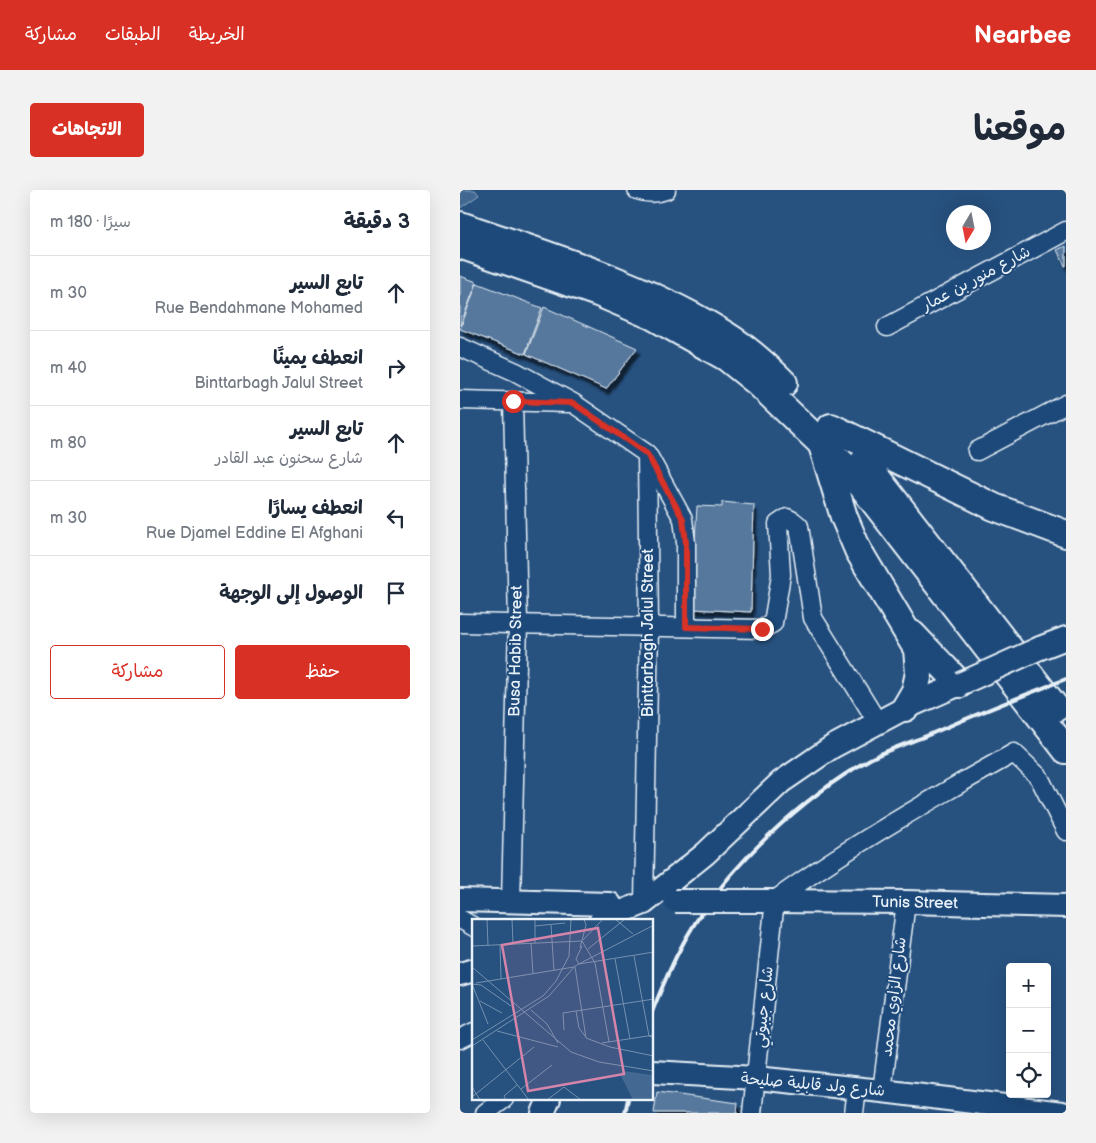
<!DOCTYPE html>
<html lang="ar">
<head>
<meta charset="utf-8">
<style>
  body { margin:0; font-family:"Balsamiq Sans","Playpen Sans Arabic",sans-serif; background:#f2f2f3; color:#1f2937; direction:rtl }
  .controls { position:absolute; right:15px; bottom:15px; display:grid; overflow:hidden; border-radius:5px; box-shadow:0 5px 20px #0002 }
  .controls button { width:45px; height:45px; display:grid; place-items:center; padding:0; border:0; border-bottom:1px solid #e0e1e3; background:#fff; color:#1f2937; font:25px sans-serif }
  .compass { position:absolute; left:486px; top:15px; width:45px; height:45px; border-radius:50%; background:#fff; box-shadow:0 5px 20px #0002; rotate:190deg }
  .stop { position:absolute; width:15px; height:15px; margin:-11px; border:4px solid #d93025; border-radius:50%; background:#fff }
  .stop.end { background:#d93025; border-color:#fff; box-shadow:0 1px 5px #0008 }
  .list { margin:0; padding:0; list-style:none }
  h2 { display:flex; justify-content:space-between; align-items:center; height:65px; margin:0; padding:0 20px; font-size:21px }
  h2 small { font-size:16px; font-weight:400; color:#747a83 }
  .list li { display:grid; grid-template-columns:32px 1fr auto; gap:15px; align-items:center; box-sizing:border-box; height:75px; padding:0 20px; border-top:1px solid #e0e1e3 }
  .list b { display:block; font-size:19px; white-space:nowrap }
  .list p { margin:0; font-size:16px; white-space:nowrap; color:#747a83 }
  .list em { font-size:16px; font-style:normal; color:#747a83 }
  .actions { display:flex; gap:10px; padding:15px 20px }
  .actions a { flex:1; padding:11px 0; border:1px solid #d93025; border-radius:5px; text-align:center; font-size:18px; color:#d93025 }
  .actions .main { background:#d93025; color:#fff }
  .icon { flex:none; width:28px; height:28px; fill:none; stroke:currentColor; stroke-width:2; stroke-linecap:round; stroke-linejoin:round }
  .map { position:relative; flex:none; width:606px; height:923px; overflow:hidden; direction:ltr; border-radius:5px }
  header { display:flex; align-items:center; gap:30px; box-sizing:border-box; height:70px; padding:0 25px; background:#d93025; color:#fff }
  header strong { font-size:24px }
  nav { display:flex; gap:28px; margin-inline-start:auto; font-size:18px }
  .intro { display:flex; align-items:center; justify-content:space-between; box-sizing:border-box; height:120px; padding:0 30px }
  h1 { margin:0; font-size:35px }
  .button { padding:12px 22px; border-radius:5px; background:#d93025; color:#fff; font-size:18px; font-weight:700 }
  main { display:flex; gap:30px; padding:0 30px }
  aside { flex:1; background:#fff; border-radius:5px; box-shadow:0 5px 20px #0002 }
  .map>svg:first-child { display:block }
  .green { fill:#436891; stroke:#96acc4 }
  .building { fill:#57789d; stroke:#e8f1f8; filter:url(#shadow) }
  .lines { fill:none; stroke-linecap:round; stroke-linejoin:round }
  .minor-casing { stroke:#e8f1f8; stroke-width:21 }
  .major-casing { stroke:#e8f1f8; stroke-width:26 }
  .highway-casing { stroke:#e8f1f8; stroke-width:30 }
  .minor { stroke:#1f4a7a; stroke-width:18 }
  .major { stroke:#1f4a7a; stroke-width:22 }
  .highway { stroke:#1f4a7a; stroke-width:26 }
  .rail { stroke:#e8f1f8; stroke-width:4 }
  .major-bridge-casing { stroke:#e8f1f8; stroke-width:26; stroke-linecap:butt }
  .major-bridge { stroke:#1f4a7a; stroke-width:22 }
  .route { stroke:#d93025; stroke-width:6 }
  .labels { text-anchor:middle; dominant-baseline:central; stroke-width:4; stroke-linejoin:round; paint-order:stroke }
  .street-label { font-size:16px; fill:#e8f1f8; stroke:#1f4a7a }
  .inset-road { fill:none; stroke:#7491af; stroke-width:1 }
  .view { fill:#d584aa; fill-opacity:0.15; stroke:#d584aa; stroke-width:2.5 }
  .inset-edge { fill:none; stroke:#e8f1f8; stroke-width:2.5 }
</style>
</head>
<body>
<header>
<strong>Nearbee</strong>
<nav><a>الخريطة</a><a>الطبقات</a><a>مشاركة</a></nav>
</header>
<div class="intro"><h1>موقعنا</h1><a class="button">الاتجاهات</a></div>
<main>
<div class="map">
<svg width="606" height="923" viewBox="0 0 606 923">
  <defs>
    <filter id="shadow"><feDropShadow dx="3" dy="5.5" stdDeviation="1" flood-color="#0009"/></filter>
  </defs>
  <rect width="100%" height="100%" fill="#27517f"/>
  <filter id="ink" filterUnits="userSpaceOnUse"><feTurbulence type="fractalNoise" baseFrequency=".02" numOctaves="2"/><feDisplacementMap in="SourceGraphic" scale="10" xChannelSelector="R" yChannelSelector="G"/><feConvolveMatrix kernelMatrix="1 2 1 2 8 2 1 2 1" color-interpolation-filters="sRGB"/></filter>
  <g filter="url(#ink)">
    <polygon class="green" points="0,0 15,0 19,5 0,18"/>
    <g class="building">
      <polygon points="606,56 606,76 605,76 597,60"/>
      <polygon points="0,86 17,92 0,136"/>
      <polygon points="17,93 82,118 65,164 0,139"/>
      <polygon points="84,117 177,158 146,199 66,164"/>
      <polygon points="262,312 294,315 291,422 231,419 237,316 262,317"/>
      <polygon points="197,902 278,913 277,923 194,923"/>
    </g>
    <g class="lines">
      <defs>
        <g id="minor">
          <path d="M177 0C188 4 196 4 206 0"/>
          <polyline points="427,137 606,41"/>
          <polyline points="0,157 56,182 113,213 187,264 189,435 184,713"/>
          <polyline points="0,210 109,213"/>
          <polyline points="517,261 606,214"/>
          <polyline points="189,267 223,329 226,353 226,437"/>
          <polyline points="0,433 302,439 313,433 321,385 318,334 327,328 333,331 339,336 353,428 418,533"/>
          <polyline points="51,711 58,433 53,211"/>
          <polyline points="0,729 14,737"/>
          <polyline points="0,849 14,842"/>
          <polyline points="422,901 446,712"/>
          <polyline points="25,923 44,909"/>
          <path d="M292 923 315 710C390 656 473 608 554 563L579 587 606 641"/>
          <polyline points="394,923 397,899"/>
        </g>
        <g id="major">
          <polyline points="580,458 606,448"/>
          <polyline points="0,710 150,714 160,730"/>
          <polyline points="303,711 446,712 606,716"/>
          <polyline points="141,730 184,713 245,664 321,592 372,557 445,518 500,494"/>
          <polyline points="0,784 14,780"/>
          <polyline points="192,882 296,888 422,901 602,923"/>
          <polyline points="83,923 89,909"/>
        </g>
        <g id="highway">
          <path d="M0 35C90 66 184 94 266 145 287 158 306 175 324 193"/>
          <polyline points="0,55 138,103 192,126 267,168 297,192 391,282 606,560"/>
          <polyline points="371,237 534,317 606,344"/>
          <polyline points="362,255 384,327 398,360 457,459 459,483 455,501 445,518"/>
          <polyline points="404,271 596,518"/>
          <polyline points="452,444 500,494"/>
        </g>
      </defs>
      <use href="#minor" class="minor-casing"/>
      <use href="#major" class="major-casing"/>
      <use href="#highway" class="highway-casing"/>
      <use href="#minor" class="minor"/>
      <use href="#major" class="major"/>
      <use href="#highway" class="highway"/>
      <g class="rail">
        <path d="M192 822C203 795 214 768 229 743 269 675 342 608 410 569 427 560 448 553 466 546 512 526 559 507 606 489"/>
        <polyline points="165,923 168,909"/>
      </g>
      <defs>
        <g id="major-bridge">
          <polyline points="500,494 580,458"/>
          <polyline points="215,711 303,711"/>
        </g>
      </defs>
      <use href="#major-bridge" class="major-bridge-casing"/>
      <use href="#major-bridge" class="major-bridge"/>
    </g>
  </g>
  <g class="lines" filter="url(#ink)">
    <polyline class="route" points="53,211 113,213 187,264 223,329 226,353 226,437 302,439"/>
  </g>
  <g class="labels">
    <g class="street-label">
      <text transform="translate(516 89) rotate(-28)">شارع منور بن عمار</text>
      <text transform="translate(188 443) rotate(-90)">Binttarbagh Jalul Street</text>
      <text transform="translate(56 461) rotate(-89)">Busa Habib Street</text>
      <text transform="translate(455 713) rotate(1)">Tunis Street</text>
      <text transform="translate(434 807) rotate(-83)">شارع الزاوي محمد</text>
      <text transform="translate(304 817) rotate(-84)">شارع جيبوتي</text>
      <text transform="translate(353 895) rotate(5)">شارع ولد قابلية صليحة</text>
    </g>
  </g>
  <g transform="translate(12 729)">
    <rect width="181" height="181" fill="#27517f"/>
    <path d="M151 152 181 156V181H161L148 155Z" fill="#436891"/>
    <path class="inset-road" d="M15 0 16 27M40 0 41 25M63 0V24M143 0 161 15M79 6 82 52M63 7 93 4M111 21 131 0M110 22 123 44M59 24 61 55M28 26 29 60M0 27 110 22M108 29 114 6 112 0M116 30 153 0M162 37 177 117 182 119M143 40 158 120M123 44 137 123M107 45 182 33M107 45 104 40 110 27M0 48 99 133 127 143 182 152M103 48 114 119 138 128 182 137M4 64 102 48M0 65 16 105M0 65 9 66 39 87M8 82 30 94M59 91 75 105 86 124M104 92 107 109 113 117M92 111 91 94 182 80M25 112 86 128M0 121 71 77 84 62 97 37 99 0M11 121 57 181M130 124 182 116M0 127 77 77 103 47 182 6M0 168 8 181M49 170 80 146M0 178 62 128M34 181 32 177 45 166M75 181 92 168 109 181"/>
    <path class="view" d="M126 9 152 155 56 172 30 26Z"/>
    <rect width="181" height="181" class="inset-edge"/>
  </g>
</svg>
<div class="controls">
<button>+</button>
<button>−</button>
<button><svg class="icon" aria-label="locate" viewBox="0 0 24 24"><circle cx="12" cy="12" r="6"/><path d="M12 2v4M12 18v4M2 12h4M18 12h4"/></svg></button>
</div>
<svg class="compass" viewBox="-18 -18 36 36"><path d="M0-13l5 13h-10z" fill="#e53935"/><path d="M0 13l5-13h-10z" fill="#747a83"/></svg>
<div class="stop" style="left:53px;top:211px"></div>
<div class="stop end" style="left:302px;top:439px"></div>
</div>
<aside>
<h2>3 دقيقة<small>سيرًا · 180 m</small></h2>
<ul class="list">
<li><svg class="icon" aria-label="ahead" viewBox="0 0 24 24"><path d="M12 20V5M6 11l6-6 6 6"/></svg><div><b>تابع السير</b><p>Rue Bendahmane Mohamed</p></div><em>30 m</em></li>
<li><svg class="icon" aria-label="right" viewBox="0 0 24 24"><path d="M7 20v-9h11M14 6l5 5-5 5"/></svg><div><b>انعطف يمينًا</b><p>Binttarbagh Jalul Street</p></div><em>40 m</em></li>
<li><svg class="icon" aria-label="ahead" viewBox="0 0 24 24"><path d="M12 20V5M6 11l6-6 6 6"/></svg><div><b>تابع السير</b><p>شارع سحنون عبد القادر</p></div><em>80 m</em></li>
<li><svg class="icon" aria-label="left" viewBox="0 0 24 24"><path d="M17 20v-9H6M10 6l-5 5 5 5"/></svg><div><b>انعطف يسارًا</b><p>Rue Djamel Eddine El Afghani</p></div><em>30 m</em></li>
<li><svg class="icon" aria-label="arrive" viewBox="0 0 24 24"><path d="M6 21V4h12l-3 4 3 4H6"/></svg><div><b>الوصول إلى الوجهة</b></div></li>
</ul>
<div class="actions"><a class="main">حفظ</a><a>مشاركة</a></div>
</aside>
</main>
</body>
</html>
